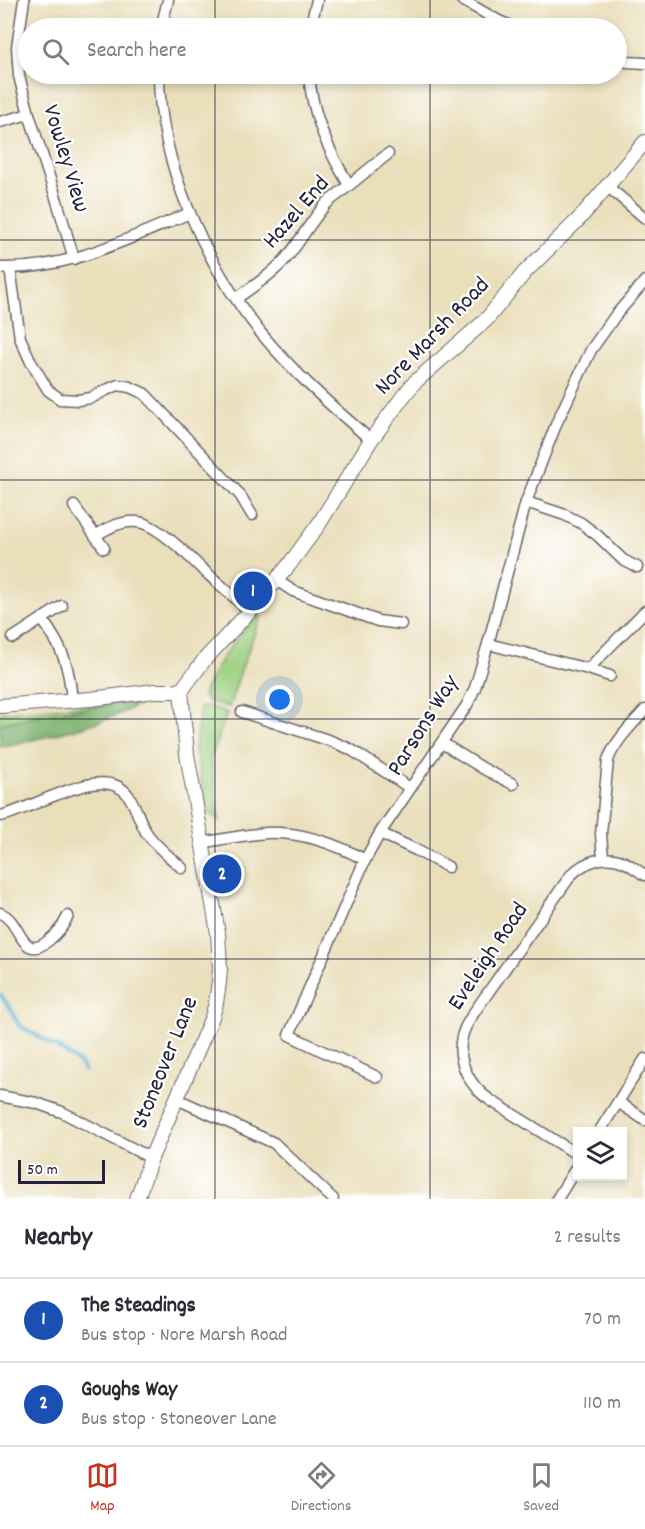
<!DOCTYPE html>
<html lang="en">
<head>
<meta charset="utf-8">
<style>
  body { margin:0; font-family:Dekko,sans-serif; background:#f2f2f3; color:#2b2b33 }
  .controls { position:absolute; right:18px; bottom:18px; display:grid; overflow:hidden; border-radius:0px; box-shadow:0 3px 9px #0003 }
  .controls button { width:54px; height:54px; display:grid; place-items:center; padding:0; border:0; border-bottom:2px solid #e1e1e2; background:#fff; color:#2b2b33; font:30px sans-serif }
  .scale { position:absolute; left:18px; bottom:15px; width:87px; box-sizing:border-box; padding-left:6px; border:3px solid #22223b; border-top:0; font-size:16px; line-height:21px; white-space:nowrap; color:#22223b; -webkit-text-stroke:4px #fff; paint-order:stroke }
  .you { position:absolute; left:280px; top:700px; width:21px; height:21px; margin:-15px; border:4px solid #fff; border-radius:50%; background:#1a73e8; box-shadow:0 0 0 9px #1a73e833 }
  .badge { display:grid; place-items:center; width:39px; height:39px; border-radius:50%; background:#c8321e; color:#fff; font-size:20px; font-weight:700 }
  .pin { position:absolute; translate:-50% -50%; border:3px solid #fff; box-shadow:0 2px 6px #0006 }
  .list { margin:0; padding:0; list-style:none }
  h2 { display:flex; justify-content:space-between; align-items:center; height:78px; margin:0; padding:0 24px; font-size:26px }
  h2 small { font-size:20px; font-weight:400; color:#7c7c81 }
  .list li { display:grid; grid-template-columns:39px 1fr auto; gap:18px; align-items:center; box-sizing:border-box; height:84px; padding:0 24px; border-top:2px solid #e1e1e2 }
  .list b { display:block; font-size:22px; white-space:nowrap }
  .list p { margin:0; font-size:20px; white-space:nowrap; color:#7c7c81 }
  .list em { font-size:20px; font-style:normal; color:#7c7c81 }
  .icon { flex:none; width:33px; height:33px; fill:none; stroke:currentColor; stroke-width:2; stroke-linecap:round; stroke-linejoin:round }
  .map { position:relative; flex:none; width:645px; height:1199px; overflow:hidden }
  .search { position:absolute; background:#fff; box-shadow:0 3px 9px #0003; left:18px; right:18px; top:18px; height:66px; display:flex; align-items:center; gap:15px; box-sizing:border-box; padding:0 21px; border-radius:33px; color:#7c7c81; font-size:22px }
  .sheet { height:246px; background:#fff }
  nav { display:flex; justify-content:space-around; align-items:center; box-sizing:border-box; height:84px; border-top:2px solid #e1e1e2; background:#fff; font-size:16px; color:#7c7c81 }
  nav a { display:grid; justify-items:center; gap:3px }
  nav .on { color:#c8321e }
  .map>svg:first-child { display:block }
  .green { fill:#9dd080; stroke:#60795e; stroke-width:1.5 }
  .forest { fill:#7eb26e; stroke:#506a54; stroke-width:1.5 }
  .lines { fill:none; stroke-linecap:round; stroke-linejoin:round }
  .stream { stroke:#58b3d6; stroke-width:4 }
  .minor-casing { stroke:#686468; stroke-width:13 }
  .tertiary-casing { stroke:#686468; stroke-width:16 }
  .minor { stroke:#fff; stroke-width:10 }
  .tertiary { stroke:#fff; stroke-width:14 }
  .grid { fill:none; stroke:#22223b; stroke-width:1.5; stroke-opacity:0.55 }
  .labels { text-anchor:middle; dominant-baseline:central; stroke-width:4.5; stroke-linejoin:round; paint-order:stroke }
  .street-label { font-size:24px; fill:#22223b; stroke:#fff }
</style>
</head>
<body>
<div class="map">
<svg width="645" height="1199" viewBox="0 0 645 1199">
  <rect width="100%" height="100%" fill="#fff"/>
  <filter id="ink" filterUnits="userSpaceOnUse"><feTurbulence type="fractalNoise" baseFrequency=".0167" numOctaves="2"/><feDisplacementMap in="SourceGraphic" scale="12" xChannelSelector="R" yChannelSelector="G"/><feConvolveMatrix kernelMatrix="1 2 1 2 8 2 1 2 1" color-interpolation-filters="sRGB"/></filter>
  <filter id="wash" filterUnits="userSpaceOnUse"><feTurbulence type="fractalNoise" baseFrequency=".008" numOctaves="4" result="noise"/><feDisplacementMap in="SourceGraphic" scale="24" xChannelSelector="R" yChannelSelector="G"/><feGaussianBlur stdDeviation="1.35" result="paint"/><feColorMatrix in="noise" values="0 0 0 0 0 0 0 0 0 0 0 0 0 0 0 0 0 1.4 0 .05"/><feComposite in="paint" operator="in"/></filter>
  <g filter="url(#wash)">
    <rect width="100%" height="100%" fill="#eadfbb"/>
    <g class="green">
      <path d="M258 614 261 616 241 670 229 707 207 701 203 695C216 662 235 640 258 614Z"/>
      <polygon points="148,699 132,708 132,705 128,702 33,716 0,724 0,713"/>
      <polygon points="207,706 227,713 211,758 220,822 208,811 206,805 195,750 200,708"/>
    </g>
    <path class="forest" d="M129 702 132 705V708C91 728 45 737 0 747V724L33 716Z"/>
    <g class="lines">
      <polyline class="stream" points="0,994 12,1011 16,1020 20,1026 63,1051 80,1064 84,1071"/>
    </g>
  </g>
  <g filter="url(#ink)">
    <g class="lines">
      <defs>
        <g id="minor">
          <polyline points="24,0 17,47 19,76 29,114 57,201 74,259"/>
          <polyline points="462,0 499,21 516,28"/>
          <polyline points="161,28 168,0"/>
          <polyline points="310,28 317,0"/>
          <polyline points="616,59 627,62 645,63"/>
          <path d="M159 74C159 163 205 263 260 332 293 372 331 406 371 440"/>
          <path d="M309 74C312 115 328 150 349 185"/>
          <polyline points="0,122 29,114"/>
          <polyline points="607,186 645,218"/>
          <path d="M0 268C69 270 129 238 190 213"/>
          <polyline points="10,268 20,338 31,362 48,390 60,399 78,400 91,398 104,391 118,385 130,387 145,394 240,495 252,515"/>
          <path d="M237 298C254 286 274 273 288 256 302 239 312 219 327 203L388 154"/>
          <polyline points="526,502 565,515 581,523 597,535 623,560 637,567"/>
          <polyline points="74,506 104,548"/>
          <path d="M95 536C107 528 123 520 138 522 156 524 188 555 201 568 217 582 233 596 250 611"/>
          <polyline points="276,580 293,591 378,621 401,624"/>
          <path d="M62 606 42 619C63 649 69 664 72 701"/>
          <polyline points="13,638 42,619"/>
          <polyline points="488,644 588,669 645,611"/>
          <polyline points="588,669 610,676"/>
          <polyline points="242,712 331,741 350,749 410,788"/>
          <polyline points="442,743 484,769 513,784"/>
          <path d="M0 816C31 811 103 761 128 795 136 806 139 820 146 832 155 846 170 857 182 868"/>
          <polyline points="380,833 416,850 448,867"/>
          <path d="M202 843C223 839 245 835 266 833 299 831 337 844 365 860"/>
          <path d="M603 858 601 834 608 760C615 741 632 725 645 710"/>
          <path d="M0 913C22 921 20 963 48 941 57 934 63 927 68 916"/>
          <polyline points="377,1077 289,1035 365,860 380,833 467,705 475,688 488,644 526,502 557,422 591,350 615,316 645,281"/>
          <polyline points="0,1096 36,1103 62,1112 151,1158"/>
          <polyline points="177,1099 274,1143 333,1199"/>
          <polyline points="618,1102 645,1120"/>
          <polyline points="599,1132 645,1059"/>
          <path d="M578 1155 490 1100C470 1087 456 1061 462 1037 464 1027 470 1019 475 1011L571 875C585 861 606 854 624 862 631 865 638 871 645 875"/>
          <polyline points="557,1199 578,1165"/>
        </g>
        <g id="tertiary">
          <polyline points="181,691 205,659 250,611 289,565 319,524 371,440 405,394 415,382 486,320 525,272 579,219 645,142"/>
          <polyline points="0,706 91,699 155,691 181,691"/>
          <polyline points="137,1199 151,1158 212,1017 216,1003 219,982 220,968 218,933 187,754 181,691"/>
        </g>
      </defs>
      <use href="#minor" class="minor-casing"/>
      <use href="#tertiary" class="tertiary-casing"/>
      <use href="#minor" class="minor"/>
      <use href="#tertiary" class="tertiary"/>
    </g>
  </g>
  <path class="grid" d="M215 0V28M430 0V28M215 74V1199M430 74V1199M0 240H645M0 480H645M0 719H645M0 959H645"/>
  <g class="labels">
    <g class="street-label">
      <text transform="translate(65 159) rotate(73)">Vowley View</text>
      <text transform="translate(297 213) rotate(-49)">Hazel End</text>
      <text transform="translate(433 337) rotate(-46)">Nore Marsh Road</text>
      <text transform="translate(424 726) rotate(-58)">Parsons Way</text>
      <text transform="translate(489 957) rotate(-56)">Eveleigh Road</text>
      <text transform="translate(166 1063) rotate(-68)">Stoneover Lane</text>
    </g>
  </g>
</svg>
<div class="controls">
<button><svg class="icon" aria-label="layers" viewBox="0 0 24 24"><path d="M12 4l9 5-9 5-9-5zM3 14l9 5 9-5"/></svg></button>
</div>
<div class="scale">50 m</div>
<div class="you"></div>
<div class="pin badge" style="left:253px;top:591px;background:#1a4fb4">1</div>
<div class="pin badge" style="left:222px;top:874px;background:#1a4fb4">2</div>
<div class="search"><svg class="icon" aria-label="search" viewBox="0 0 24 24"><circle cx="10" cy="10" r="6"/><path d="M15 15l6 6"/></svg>Search here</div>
</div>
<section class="sheet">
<h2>Nearby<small>2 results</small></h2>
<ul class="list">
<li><span class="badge" style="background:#1a4fb4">1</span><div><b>The Steadings</b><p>Bus stop · Nore Marsh Road</p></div><em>70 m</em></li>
<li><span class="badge" style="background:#1a4fb4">2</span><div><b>Goughs Way</b><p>Bus stop · Stoneover Lane</p></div><em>110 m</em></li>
</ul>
</section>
<nav>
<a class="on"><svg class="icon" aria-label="map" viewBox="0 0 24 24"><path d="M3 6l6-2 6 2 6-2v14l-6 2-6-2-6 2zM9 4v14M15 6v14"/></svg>Map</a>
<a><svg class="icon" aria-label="directions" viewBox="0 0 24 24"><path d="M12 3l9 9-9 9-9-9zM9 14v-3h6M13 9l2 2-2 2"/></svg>Directions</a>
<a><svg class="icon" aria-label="saved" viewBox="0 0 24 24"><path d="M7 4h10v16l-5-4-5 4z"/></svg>Saved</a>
</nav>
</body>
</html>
